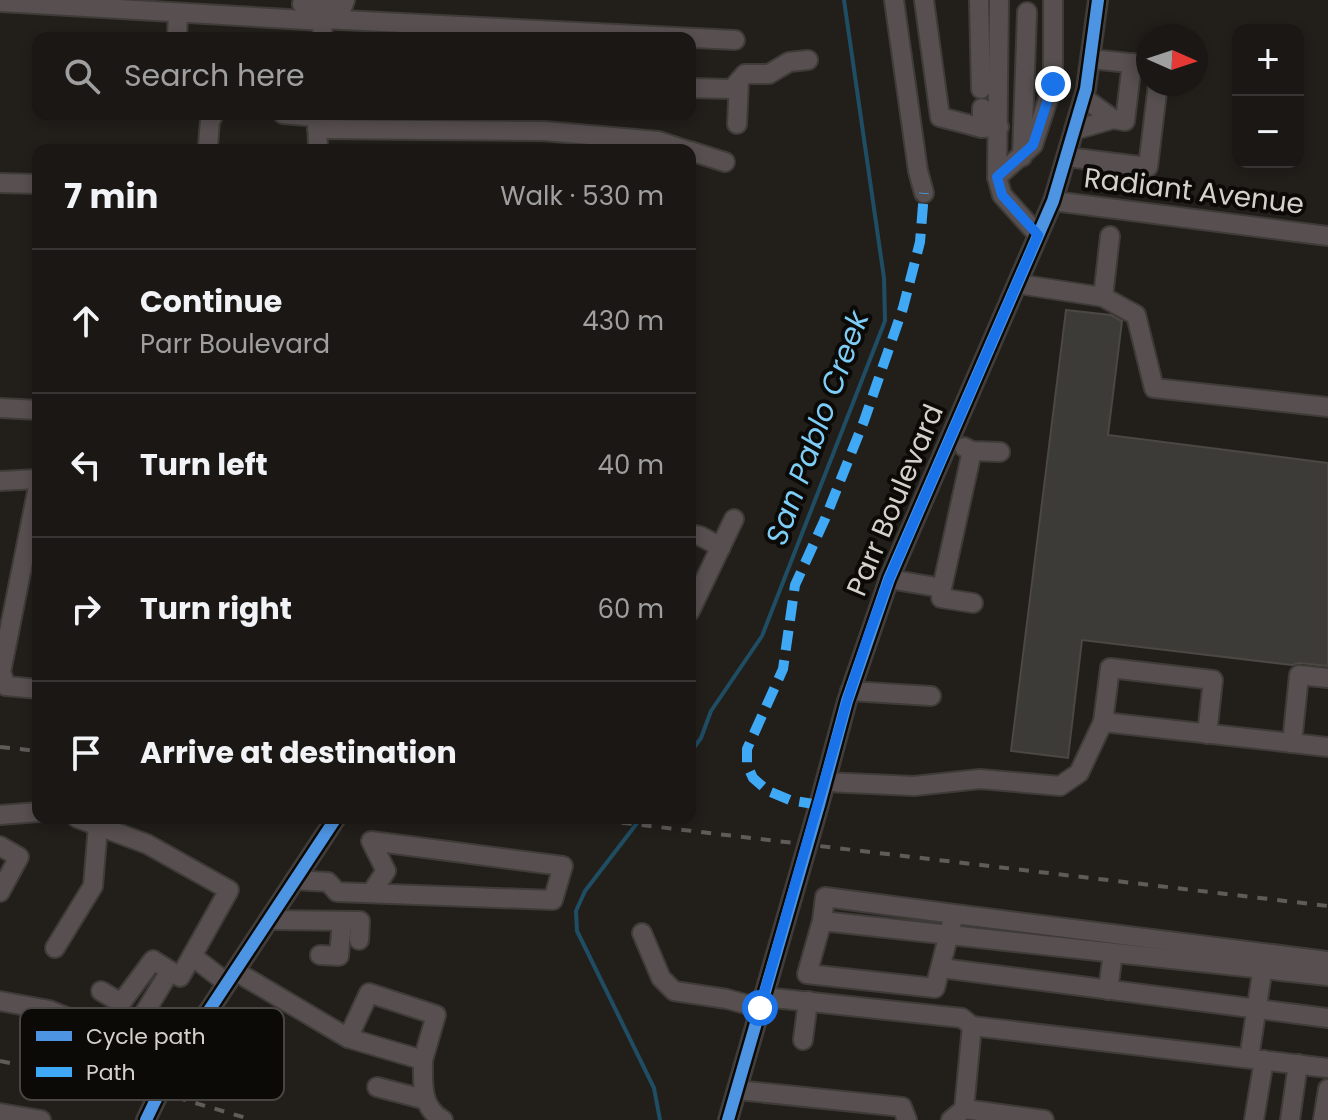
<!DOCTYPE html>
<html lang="en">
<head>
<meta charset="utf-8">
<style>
  body { margin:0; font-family:Poppins,sans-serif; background:#272422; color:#f1f3f6 }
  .controls { position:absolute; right:24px; top:24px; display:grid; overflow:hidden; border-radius:16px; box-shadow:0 4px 12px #0003 }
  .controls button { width:72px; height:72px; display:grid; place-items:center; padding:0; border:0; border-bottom:2px solid #383634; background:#1a1714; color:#f1f3f6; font:40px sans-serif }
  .compass { position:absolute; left:1136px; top:24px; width:72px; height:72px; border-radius:50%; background:#1a1714; box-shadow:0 4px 12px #0003; rotate:93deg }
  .stop { position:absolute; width:24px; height:24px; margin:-18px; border:6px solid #1a73e8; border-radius:50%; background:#fff }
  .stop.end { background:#1a73e8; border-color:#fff; box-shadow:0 2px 8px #0008 }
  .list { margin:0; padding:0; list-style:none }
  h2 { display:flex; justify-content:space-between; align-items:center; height:104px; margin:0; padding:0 32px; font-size:34px }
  h2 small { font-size:26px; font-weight:400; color:#9f9fa0 }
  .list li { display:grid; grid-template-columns:52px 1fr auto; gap:24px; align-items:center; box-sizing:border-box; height:144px; padding:0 32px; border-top:2px solid #383634 }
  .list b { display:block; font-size:30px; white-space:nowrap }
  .list p { margin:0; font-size:26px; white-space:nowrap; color:#9f9fa0 }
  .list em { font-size:26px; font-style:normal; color:#9f9fa0 }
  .icon { flex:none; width:44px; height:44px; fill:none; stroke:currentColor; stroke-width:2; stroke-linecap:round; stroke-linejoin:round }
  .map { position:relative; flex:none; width:1328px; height:1120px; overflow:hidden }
  .search { position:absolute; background:#1a1714; box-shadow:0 4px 12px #0003; left:32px; top:32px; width:664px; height:88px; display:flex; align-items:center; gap:20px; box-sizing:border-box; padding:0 28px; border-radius:16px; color:#9f9fa0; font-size:30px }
  .panel { position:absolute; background:#1a1714; box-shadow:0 4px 12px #0003; left:32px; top:144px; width:664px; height:680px; border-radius:16px }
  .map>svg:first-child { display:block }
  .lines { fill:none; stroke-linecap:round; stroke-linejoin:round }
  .stream { stroke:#1f4d64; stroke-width:4 }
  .building { fill:#3d3b37; stroke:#4b4844; stroke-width:2 }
  .minor-casing { stroke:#3e3b38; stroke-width:22 }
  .minor { stroke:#585050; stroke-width:18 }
  .rail { stroke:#605b59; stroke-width:4; stroke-dasharray:10 10; stroke-linecap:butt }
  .quiet { stroke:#3fa9f5; stroke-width:10; stroke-dasharray:20 10; stroke-linecap:butt }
  .cycleway-casing { stroke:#0c0a07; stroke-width:17 }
  .cycleway { stroke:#4d94e3; stroke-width:12 }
  .route { stroke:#1a73e8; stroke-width:10 }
  .labels { text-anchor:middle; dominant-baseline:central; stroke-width:8; stroke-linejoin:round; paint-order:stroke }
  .street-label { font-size:28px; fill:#d4d1cb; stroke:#0c0a07 }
  .water-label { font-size:30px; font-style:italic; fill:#7dcdf7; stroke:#0c0a07 }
  .key { fill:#0c0a07; stroke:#484642; stroke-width:2 }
  .key-label { font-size:22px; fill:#d4d1cb }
</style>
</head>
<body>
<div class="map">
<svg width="1328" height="1120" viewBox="0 0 1328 1120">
  <rect width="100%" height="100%" fill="#221f1b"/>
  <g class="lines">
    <g class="stream">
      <polyline points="690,753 701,738 711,711 762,636 885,321 884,278 844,0"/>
      <polyline points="641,818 585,891 576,911 577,931 654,1088 660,1120"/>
    </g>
  </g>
  <polygon class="building" points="1066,310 1111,315 1122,321 1108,435 1328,463 1328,666 1300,663 1292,665 1082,640 1068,758 1011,751"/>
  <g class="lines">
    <defs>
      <g id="minor">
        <polyline points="303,0 302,4 324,5"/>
        <polyline points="894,0 918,171 924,193"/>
        <polyline points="924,0 940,117 982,128 999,127"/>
        <polyline points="979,0 981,89"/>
        <polyline points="999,0 997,177 1002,195 1038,235"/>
        <polyline points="0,2 323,21"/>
        <polyline points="323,19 735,40"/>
        <polyline points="335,19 336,9 343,6 345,0"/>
        <polyline points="177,38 178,13"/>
        <polyline points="322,38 324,0"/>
        <polyline points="1091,59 1148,65"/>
        <polyline points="690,88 732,89 745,74 769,74 789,62 808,60"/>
        <polyline points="1084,98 1113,119 1125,121 1132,63"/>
        <polyline points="982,108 982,128"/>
        <polyline points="283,114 317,117"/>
        <polyline points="317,114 318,150"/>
        <polyline points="737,124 739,81"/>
        <polyline points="317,129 544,131 658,141 686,150"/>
        <polyline points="1075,130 1113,119"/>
        <polyline points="208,145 210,121 214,114"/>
        <polyline points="690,151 725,162"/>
        <polyline points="1022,157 1027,12"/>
        <polyline points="1067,157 1148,167 1158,84"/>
        <polyline points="997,177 1033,145 1053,84 1053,0"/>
        <polyline points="0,183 38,184"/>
        <polyline points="1053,201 1328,236"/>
        <polyline points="1018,284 1103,297 1136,315 1154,388 1328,407"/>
        <polyline points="1103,297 1110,236"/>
        <polyline points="0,408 38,410"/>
        <polyline points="964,447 972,451 1000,452"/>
        <polyline points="0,481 38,479"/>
        <polyline points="38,487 1,672 6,686 38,689"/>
        <polyline points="690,534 700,536 721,547"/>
        <polyline points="889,579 942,588 972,451"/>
        <polyline points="942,588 941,598 973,603"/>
        <polyline points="690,611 734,519"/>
        <polyline points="850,691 931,696"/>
        <polyline points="1103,722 1110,668 1213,680 1207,734"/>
        <polyline points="1292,743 1299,675 1328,678"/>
        <polyline points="826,782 914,786 980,779 1060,786 1079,773 1103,722 1328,747"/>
        <polyline points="0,815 38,812"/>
        <polyline points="77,818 147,844 229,890 192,956"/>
        <polyline points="0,846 19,857 0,892"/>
        <polyline points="295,880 328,882 337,892 553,900 563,866 371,841 386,871 371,893"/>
        <polyline points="954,914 1328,961"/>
        <polyline points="269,920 360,921 359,940"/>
        <path d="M822 921 825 897 954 914 935 988 807 974 822 921C990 939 1159 958 1328 976"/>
        <polyline points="642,933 661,978 674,991 727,999 760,1008"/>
        <polyline points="55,948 93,886 98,826"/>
        <polyline points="320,955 339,956 342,921"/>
        <polyline points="941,968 1328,1018"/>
        <path d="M235 971 348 1038 423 1060C423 1083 420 1107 443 1120"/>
        <polyline points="1108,990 1113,953"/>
        <polyline points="101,991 121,1003 153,960 180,977 192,956 227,983"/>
        <polyline points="764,997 962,1018 972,1026 964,1109 951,1120"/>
        <polyline points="0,1001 49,1010 108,1034 165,1077"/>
        <polyline points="972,1026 1328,1068"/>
        <polyline points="134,1030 170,971"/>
        <polyline points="348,1038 369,993 436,1015 423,1060"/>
        <polyline points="803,1040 808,1001"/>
        <polyline points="1249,1058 1264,960"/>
        <polyline points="377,1087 423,1099"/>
        <polyline points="737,1090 902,1107 907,1120"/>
        <polyline points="964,1109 1044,1120"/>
        <polyline points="0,1113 41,1120"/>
        <polyline points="146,1120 171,1068 336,818"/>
        <polyline points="728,1120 819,805 847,701 889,579 1053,201 1086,89 1098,0"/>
        <polyline points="1254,1120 1264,1060"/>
        <polyline points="1290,1120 1298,1064"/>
        <polyline points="1323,1120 1328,1089"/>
      </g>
    </defs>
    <use href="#minor" class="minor-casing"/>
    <use href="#minor" class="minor"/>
    <g class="rail">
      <polyline points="0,747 38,751"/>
      <polyline points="582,818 1328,906"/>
      <polyline points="0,1061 158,1092 253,1120"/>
    </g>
    <polyline class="quiet" points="819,805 790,800 768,791 753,778 747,765 747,749 783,669 795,585 825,519 864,421 903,308 920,242 924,193"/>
    <defs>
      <g id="cycleway">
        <polyline points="146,1120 171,1068 336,818"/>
        <polyline points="728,1120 819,805 847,701 889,579 1053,201 1086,89 1098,0"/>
      </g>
    </defs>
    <use href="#cycleway" class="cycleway-casing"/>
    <use href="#cycleway" class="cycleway"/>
  </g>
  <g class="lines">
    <polyline class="route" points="760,1008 847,701 868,637 889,579 1038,235 1002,195 997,177 1033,145 1053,84"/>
  </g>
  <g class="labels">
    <g class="street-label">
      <text transform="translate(1194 191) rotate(7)">Radiant Avenue</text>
      <text transform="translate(895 500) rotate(-67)">Parr Boulevard</text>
    </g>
    <g class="water-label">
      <text transform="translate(817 428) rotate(-70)">San Pablo Creek</text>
    </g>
  </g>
  <rect x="20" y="1008" width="264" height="92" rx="12" class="key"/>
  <rect x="36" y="1031" width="36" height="10" fill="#4d94e3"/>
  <rect x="36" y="1067" width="36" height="10" fill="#3fa9f5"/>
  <g class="key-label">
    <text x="86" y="1044">Cycle path</text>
    <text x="86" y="1080">Path</text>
  </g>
</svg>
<div class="controls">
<button>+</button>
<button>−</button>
</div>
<svg class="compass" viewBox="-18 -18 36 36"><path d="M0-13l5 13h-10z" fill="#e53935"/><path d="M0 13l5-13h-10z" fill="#9f9fa0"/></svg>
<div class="stop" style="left:760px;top:1008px"></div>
<div class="stop end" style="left:1053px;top:84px"></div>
<div class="search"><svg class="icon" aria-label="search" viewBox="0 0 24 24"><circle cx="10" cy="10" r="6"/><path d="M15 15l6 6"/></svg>Search here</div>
<section class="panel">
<h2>7 min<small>Walk · 530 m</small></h2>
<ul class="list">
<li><svg class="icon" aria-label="ahead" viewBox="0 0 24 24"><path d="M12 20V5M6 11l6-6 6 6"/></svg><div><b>Continue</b><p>Parr Boulevard</p></div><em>430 m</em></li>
<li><svg class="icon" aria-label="left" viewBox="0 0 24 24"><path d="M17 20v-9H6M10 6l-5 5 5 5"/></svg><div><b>Turn left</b></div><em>40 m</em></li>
<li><svg class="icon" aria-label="right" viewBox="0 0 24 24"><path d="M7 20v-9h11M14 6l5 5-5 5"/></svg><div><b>Turn right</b></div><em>60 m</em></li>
<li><svg class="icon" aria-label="arrive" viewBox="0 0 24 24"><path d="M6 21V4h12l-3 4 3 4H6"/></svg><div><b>Arrive at destination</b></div></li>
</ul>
</section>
</div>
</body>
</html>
